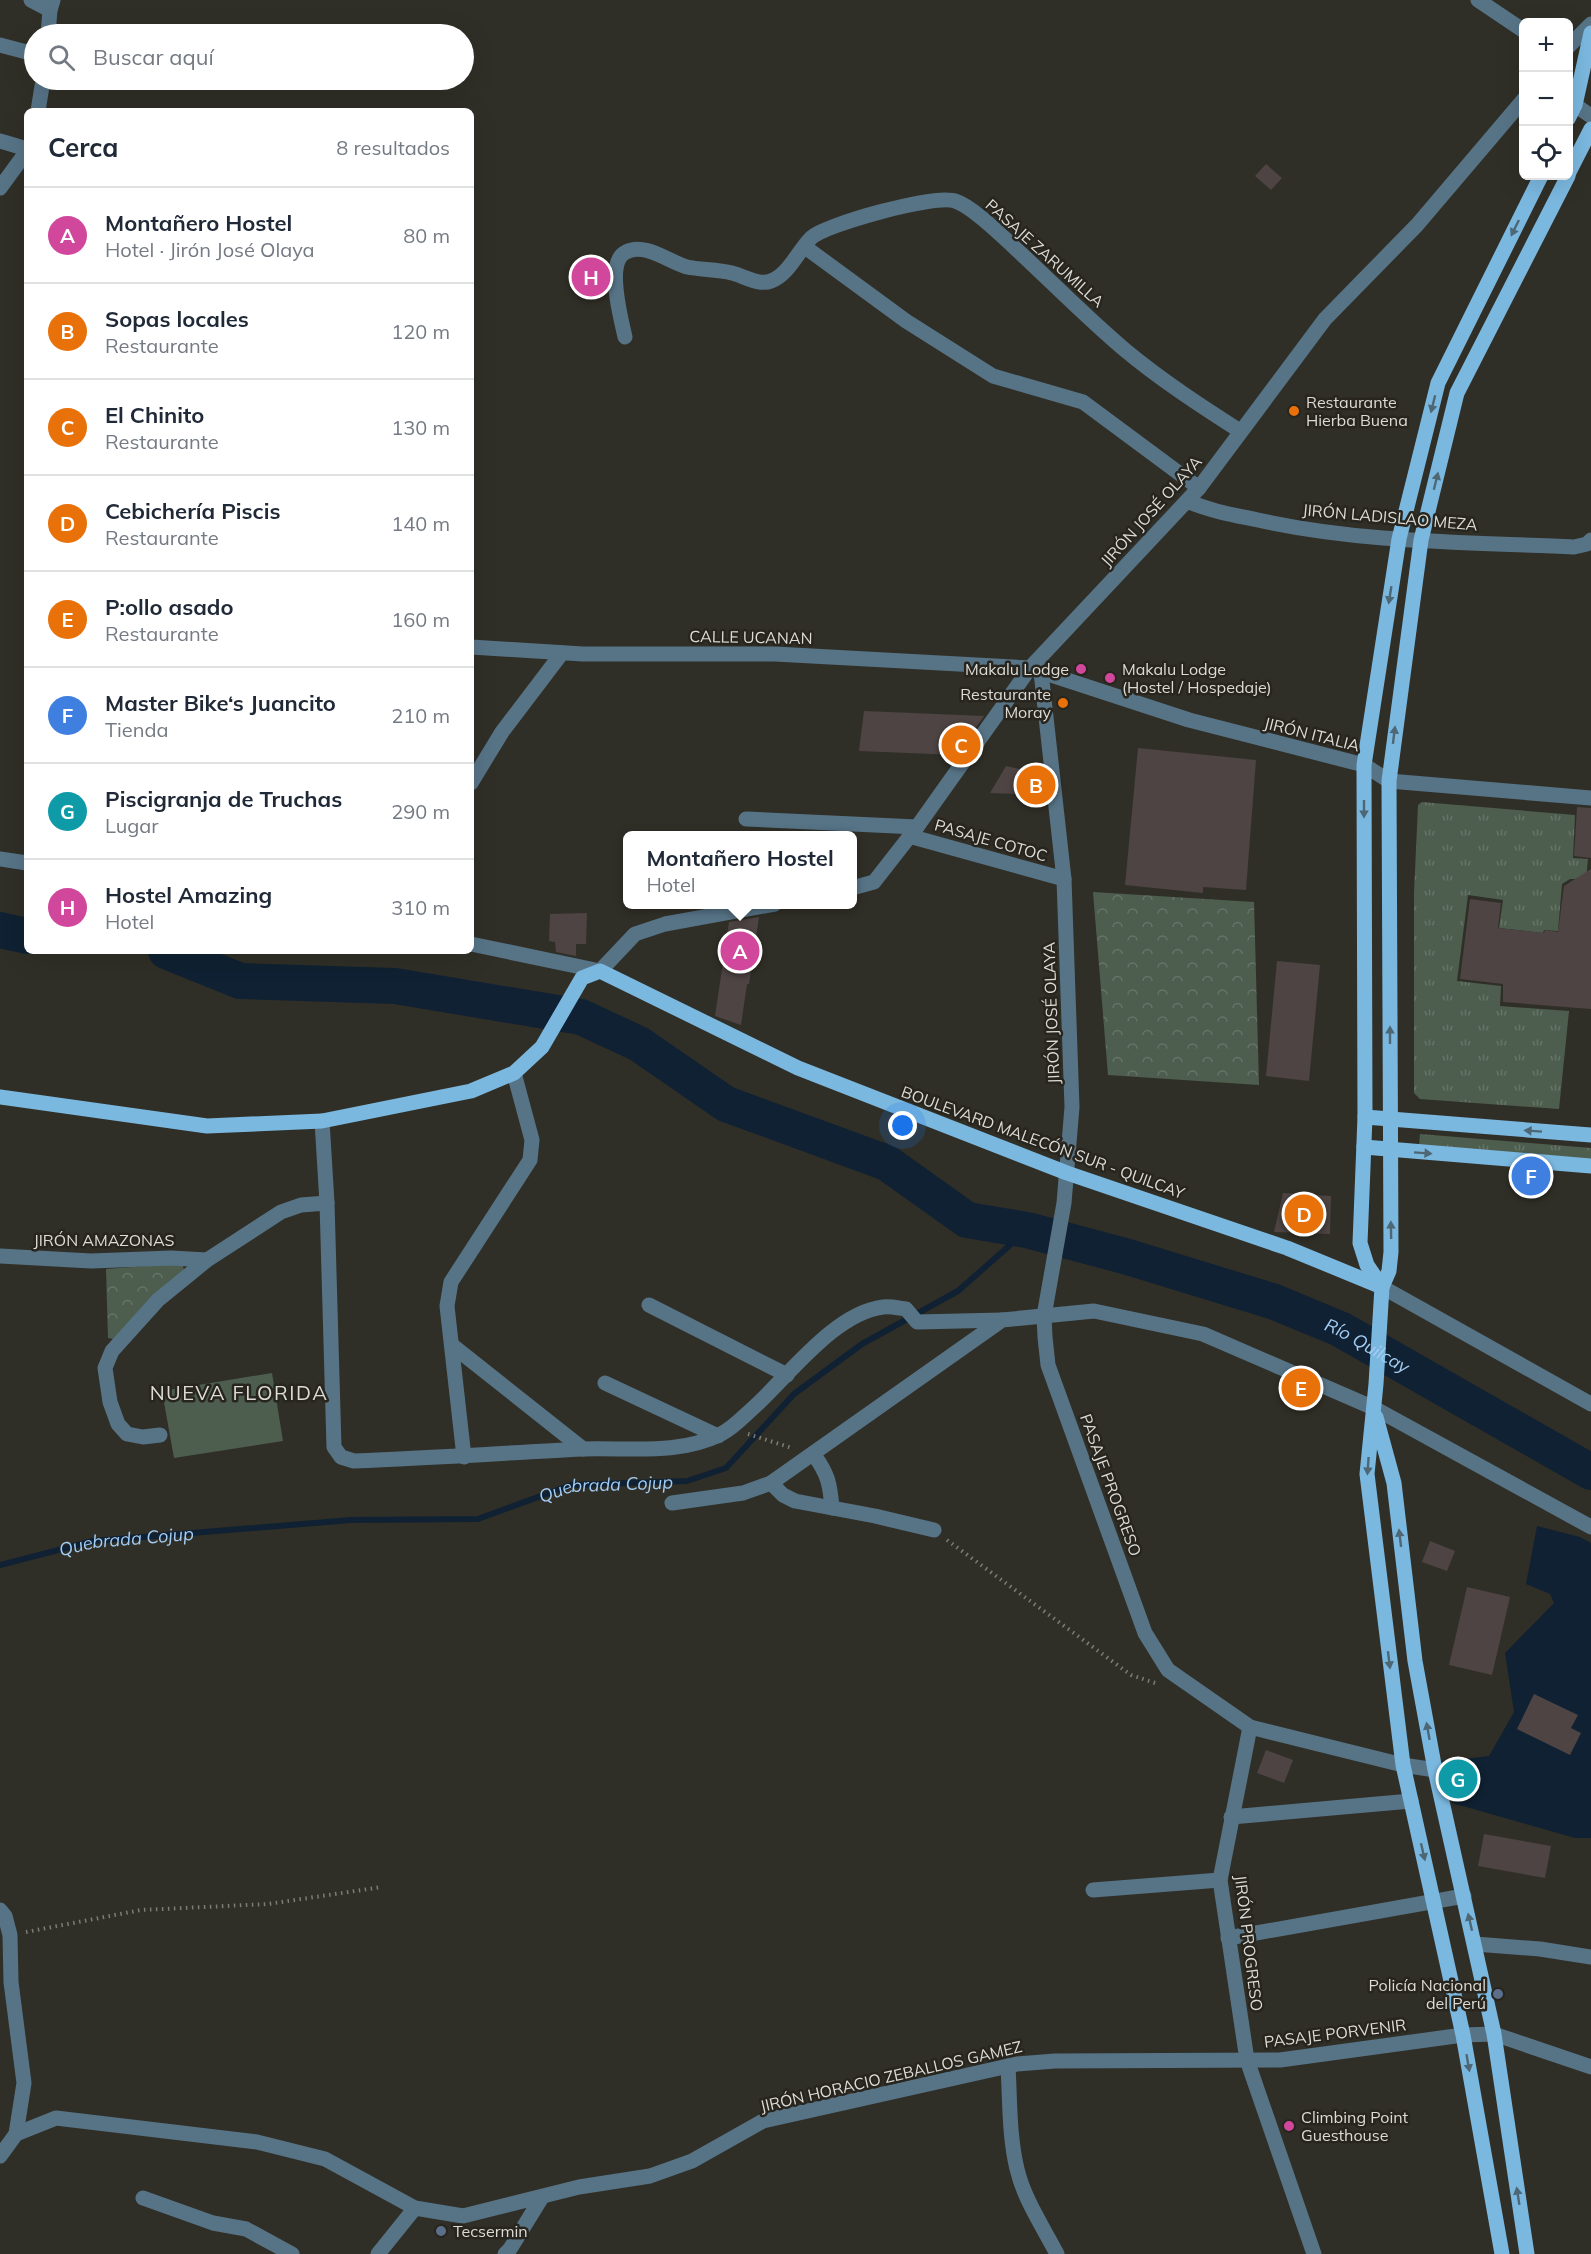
<!DOCTYPE html>
<html lang="es">
<head>
<meta charset="utf-8">
<style>
  body { margin:0; font-family:Mulish,sans-serif; background:#f2f2f3; color:#1f2937 }
  .controls { position:absolute; right:18px; top:18px; display:grid; overflow:hidden; border-radius:9px; box-shadow:0 6px 24px #0002 }
  .controls button { width:54px; height:54px; display:grid; place-items:center; padding:0; border:0; border-bottom:2px solid #e0e1e3; background:#fff; color:#1f2937; font:30px sans-serif }
  .you { position:absolute; left:903px; top:1126px; width:21px; height:21px; margin:-15px; border:4px solid #fff; border-radius:50%; background:#1a73e8; box-shadow:0 0 0 9px #1a73e833 }
  .badge { display:grid; place-items:center; width:39px; height:39px; border-radius:50%; background:#7c3aed; color:#fff; font-size:20px; font-weight:700 }
  .pin { position:absolute; translate:-50% -50%; border:3px solid #fff; box-shadow:0 2px 6px #0006 }
  .popup { position:absolute; left:623px; top:831px; width:234px; height:78px; box-sizing:border-box; display:grid; place-content:center; border-radius:9px; background:#fff; filter:drop-shadow(0 2px 4px #0005); font-size:20px; white-space:nowrap; color:#747a83 }
  .popup b { font-size:22px; color:#1f2937 }
  .popup::after { content:''; position:absolute; left:50%; top:100%; margin-left:-12px; border:12px solid transparent; border-top-color:#fff }
  .list { margin:0; padding:0; list-style:none }
  h2 { display:flex; justify-content:space-between; align-items:center; height:78px; margin:0; padding:0 24px; font-size:26px }
  h2 small { font-size:20px; font-weight:400; color:#747a83 }
  .list li { display:grid; grid-template-columns:39px 1fr auto; gap:18px; align-items:center; box-sizing:border-box; height:96px; padding:0 24px; border-top:2px solid #e0e1e3 }
  .list b { display:block; font-size:22px; white-space:nowrap }
  .list p { margin:0; font-size:20px; white-space:nowrap; color:#747a83 }
  .list em { font-size:20px; font-style:normal; color:#747a83 }
  .icon { flex:none; width:33px; height:33px; fill:none; stroke:currentColor; stroke-width:2; stroke-linecap:round; stroke-linejoin:round }
  .map { position:relative; flex:none; width:1591px; height:2254px; overflow:hidden }
  .search { position:absolute; background:#fff; box-shadow:0 6px 24px #0002; left:24px; top:24px; width:450px; height:66px; display:flex; align-items:center; gap:15px; box-sizing:border-box; padding:0 21px; border-radius:33px; color:#747a83; font-size:22px }
  .panel { position:absolute; background:#fff; box-shadow:0 6px 24px #0002; left:24px; top:108px; width:450px; height:846px; border-radius:9px }
  .map>svg:first-child { display:block }
  .grass { fill:url(#grass-tufts) }
  .forest { fill:url(#forest-crowns) }
  .pitch { fill:#4d5d4e }
  .water { fill:#0f2132 }
  .lines { fill:none; stroke-linecap:round; stroke-linejoin:round }
  .stream { stroke:#0f2132; stroke-width:6 }
  .river { stroke:#0f2132; stroke-width:36 }
  .building { fill:#4d4443 }
  .path { stroke:#7d7c75; stroke-width:4; stroke-dasharray:1.5 4.5; stroke-linecap:butt }
  .minor { stroke:#577487; stroke-width:15 }
  .major { stroke:#7bb8e0; stroke-width:15 }
  .oneway { fill:#4d6775 }
  .food-dot { fill:#e8710a; stroke:#27251e; stroke-width:2 }
  .hotel-dot { fill:#d1479c; stroke:#27251e; stroke-width:2 }
  .service-dot { fill:#5c6f8a; stroke:#27251e; stroke-width:2 }
  .labels { text-anchor:middle; dominant-baseline:central; stroke-width:5; stroke-linejoin:round; paint-order:stroke }
  .street-label { font-size:16px; fill:#dcdbd6; stroke:#27251e }
  .poi-label { font-size:16px; fill:#dcdbd6; stroke:#27251e; text-anchor:start }
  .water-label { font-size:18px; font-style:italic; fill:#a3ccf3; stroke:#27251e }
  .quarter-label { font-size:20px; letter-spacing:1.5px; fill:#dcdbd6; stroke:#27251e }
</style>
</head>
<body>
<div class="map">
<svg width="1591" height="2254" viewBox="0 0 1591 2254">
  <defs>
    <pattern id="grass-tufts" width="24" height="20" patternUnits="userSpaceOnUse" patternTransform="scale(1.5)"><rect width="24" height="20" fill="#4d5d4e"/><path d="M3 7l-1-3M5 7V3M7 7l1-3M15 17l-1-3M17 17v-4M19 17l1-3" fill="none" stroke="#667467"/></pattern>
    <pattern id="forest-crowns" width="20" height="18" patternUnits="userSpaceOnUse" patternTransform="scale(1.5)"><rect width="20" height="18" fill="#4d5d4e"/><path d="M2 6a3 3 0 1 1 6 0M12 15a3 3 0 1 1 6 0" fill="none" stroke="#667467"/></pattern>
  </defs>
  <rect width="100%" height="100%" fill="#302f27"/>
  <g class="grass">
    <polygon points="1422,802 1575,815 1573,858 1588,859 1586,879 1570,879 1562,884 1558,931 1544,930 1543,933 1499,928 1503,900 1468,895 1457,981 1501,986 1500,1006 1569,1011 1559,1109 1420,1099 1414,1093 1414,893 1418,805"/>
    <polygon points="1420,1134 1591,1148 1591,1159 1419,1145"/>
  </g>
  <g class="forest">
    <polygon points="1093,892 1254,902 1259,1085 1108,1075"/>
    <polygon points="174,1264 183,1266 184,1271 114,1339 108,1338 106,1269"/>
  </g>
  <polygon class="pitch" points="272,1373 283,1441 174,1458 162,1391"/>
  <polygon class="water" points="1537,1526 1580,1537 1591,1543 1591,1838 1575,1838 1452,1803 1456,1760 1489,1756 1514,1712 1505,1653 1554,1603 1550,1594 1526,1584"/>
  <g class="lines">
    <path class="stream" id="s1" d="M0 1565 93 1541 351 1520 478 1519 571 1485 687 1481 726 1468 794 1394 862 1344 958 1291 1027 1230"/>
    <g class="river">
      <polyline points="0,930 27,936"/>
      <path id="s2" d="M166 951 240 981 395 986 581 1017 639 1044 726 1104 887 1163 967 1220 1027 1230 1128 1257 1275 1302 1340 1329 1591 1472"/>
    </g>
  </g>
  <g class="building">
    <polygon points="1266,164 1282,178 1271,190 1255,176"/>
    <polygon points="864,711 984,716 956,755 859,751"/>
    <polygon points="1138,748 1256,760 1246,890 1203,887 1203,893 1125,885"/>
    <polygon points="1006,766 1040,774 1040,795 990,793"/>
    <polygon points="1577,807 1591,808 1591,858 1574,856"/>
    <polygon points="1591,869 1591,1009 1503,1002 1503,984 1460,979 1470,899 1501,903 1498,928 1544,933 1545,930 1558,932 1564,886"/>
    <polygon points="587,913 586,944 576,944 576,956 556,952 555,942 549,941 550,914"/>
    <polygon points="759,917 749,984 747,984 741,1025 715,1016 729,922"/>
    <polygon points="1277,961 1320,965 1309,1081 1266,1076"/>
    <polygon points="1283,1193 1331,1196 1330,1234 1274,1232"/>
    <polygon points="1430,1541 1455,1551 1447,1571 1422,1562"/>
    <polygon points="1467,1587 1510,1597 1492,1675 1449,1665"/>
    <polygon points="1534,1694 1578,1715 1571,1728 1581,1733 1570,1755 1517,1729"/>
    <polygon points="1266,1750 1293,1760 1284,1783 1257,1773"/>
    <polygon points="1484,1834 1551,1846 1545,1878 1478,1866"/>
  </g>
  <g class="lines">
    <g class="path">
      <polyline points="748,1434 792,1448"/>
      <polyline points="947,1540 1131,1675 1158,1684"/>
      <polyline points="26,1932 141,1910 268,1904 382,1887"/>
    </g>
    <g class="minor">
      <polyline points="31,0 50,10"/>
      <polyline points="1478,0 1524,31"/>
      <polyline points="48,34 50,10 53,0"/>
      <polyline points="0,45 34,54"/>
      <polyline points="1568,47 1591,24"/>
      <polyline points="1575,105 1591,116"/>
      <polyline points="38,111 43,80"/>
      <polyline points="0,141 27,149"/>
      <polyline points="0,188 27,151"/>
      <polyline points="805,247 906,321 993,376 1083,402 1199,488"/>
      <path d="M625 337C621 318 605 262 626 252 645 242 669 262 687 267 701 270 717 269 732 273 744 276 759 286 771 281 789 274 798 251 811 238 826 224 935 194 955 201 972 206 1001 235 1015 248 1052 282 1087 318 1125 350 1161 380 1201 406 1240 431"/>
      <path d="M1187 501C1210 511 1234 515 1258 520 1361 543 1469 542 1574 547L1587 544 1591 540"/>
      <polyline points="471,647 583,654 775,654 1030,668 1189,720 1364,765 1389,781 1591,798"/>
      <polyline points="1041,672 1064,879 1072,1107 1064,1203 1044,1316 1045,1337 1048,1365 1145,1633 1168,1670 1250,1727 1403,1765 1435,1770"/>
      <polyline points="471,783 502,732 562,653"/>
      <polyline points="746,819 917,827"/>
      <polyline points="909,836 1064,879"/>
      <polyline points="0,859 27,863"/>
      <polyline points="852,888 874,882 917,827 1030,668 1199,488 1325,319 1417,225 1524,99"/>
      <polyline points="471,944 600,971 635,934 665,924 775,904"/>
      <path d="M322 1121 327 1203 334 1447 341 1457 354 1461C430 1458 506 1453 582 1449 628 1447 677 1456 721 1434 733 1428 742 1418 752 1409 788 1377 834 1313 883 1307 890 1306 898 1308 906 1309L917 1322 1002 1320"/>
      <polyline points="0,1256 91,1261 171,1258 207,1260"/>
      <polyline points="1382,1287 1591,1404"/>
      <polyline points="649,1305 787,1375"/>
      <polyline points="453,1346 583,1449"/>
      <polyline points="605,1383 718,1436"/>
      <polyline points="160,1435 143,1437 127,1434 118,1424 110,1402 105,1368 112,1351 158,1300 207,1260 281,1212 301,1205 327,1203"/>
      <path d="M814 1455C828 1474 830 1484 832 1508"/>
      <polyline points="464,1457 447,1306 451,1282 530,1160 532,1140 514,1073"/>
      <polyline points="771,1483 783,1495 795,1501 875,1516 934,1530"/>
      <polyline points="672,1503 743,1493 771,1483 1002,1320 1094,1311 1203,1334 1374,1408 1591,1527"/>
      <polyline points="1250,1727 1220,1880 1247,2060 1314,2254"/>
      <polyline points="1231,1817 1411,1801"/>
      <polyline points="1093,1890 1220,1880"/>
      <polyline points="0,1910 5,1916 10,1935 11,1982 24,2083 16,2134"/>
      <polyline points="1228,1938 1464,1896"/>
      <polyline points="1475,1944 1540,1949 1591,1957"/>
      <path d="M1008 2066C1010 2100 1009 2136 1017 2169 1024 2199 1043 2227 1057 2254"/>
      <polyline points="0,2156 16,2134 56,2118 257,2142 325,2159 415,2208 463,2216 579,2187 650,2176 692,2161 763,2121 1017,2064 1055,2061 1280,2060 1463,2035 1494,2034 1591,2067"/>
      <polyline points="143,2198 213,2223 246,2229 292,2254"/>
      <polyline points="378,2254 415,2208"/>
      <polyline points="505,2254 510,2249 542,2197"/>
    </g>
    <g class="major">
      <polyline points="1568,119 1575,105 1591,33"/>
      <polyline points="1568,174 1591,129"/>
      <polyline points="0,1097 207,1126 322,1121 471,1091 514,1073 542,1047 582,978 600,971 798,1068 1067,1173 1287,1248 1382,1287"/>
      <polyline points="1365,1117 1591,1135"/>
      <polyline points="1364,1147 1591,1166"/>
      <polyline points="1382,1287 1367,1265 1360,1243 1365,1117 1364,765 1399,539 1438,383 1541,176"/>
      <polyline points="1376,1417 1394,1483 1415,1661 1435,1770 1494,2034 1527,2254"/>
      <polyline points="1502,2254 1463,2035 1403,1765 1367,1474 1376,1384 1382,1287 1389,1271 1391,1252 1389,781 1421,540 1457,393 1568,176"/>
    </g>
  </g>
  <defs><path id="oneway-solid" d="M-6-.8H1V-3.2L6.5 0L1 3.2V.8H-6Z" transform="scale(1.5)"/></defs>
  <g class="oneway">
    <use href="#oneway-solid" transform="translate(1515 228) rotate(116)"/>
    <use href="#oneway-solid" transform="translate(1433 404) rotate(104)"/>
    <use href="#oneway-solid" transform="translate(1436 481) rotate(-76)"/>
    <use href="#oneway-solid" transform="translate(1390 595) rotate(99)"/>
    <use href="#oneway-solid" transform="translate(1394 735) rotate(-83)"/>
    <use href="#oneway-solid" transform="translate(1364 809) rotate(90)"/>
    <use href="#oneway-solid" transform="translate(1390 1035) rotate(-90)"/>
    <use href="#oneway-solid" transform="translate(1533 1131) rotate(-176)"/>
    <use href="#oneway-solid" transform="translate(1423 1153) rotate(4)"/>
    <use href="#oneway-solid" transform="translate(1391 1230) rotate(-91)"/>
    <use href="#oneway-solid" transform="translate(1368 1466) rotate(94)"/>
    <use href="#oneway-solid" transform="translate(1400 1538) rotate(-97)"/>
    <use href="#oneway-solid" transform="translate(1389 1660) rotate(83)"/>
    <use href="#oneway-solid" transform="translate(1428 1731) rotate(-100)"/>
    <use href="#oneway-solid" transform="translate(1423 1852) rotate(77)"/>
    <use href="#oneway-solid" transform="translate(1470 1922) rotate(-103)"/>
    <use href="#oneway-solid" transform="translate(1468 2063) rotate(80)"/>
    <use href="#oneway-solid" transform="translate(1518 2196) rotate(-99)"/>
  </g>
  <g class="food-dot">
    <circle cx="1294" cy="411" r="6"/>
    <circle cx="1063" cy="703" r="6"/>
  </g>
  <g class="hotel-dot">
    <circle cx="1081" cy="669" r="6"/>
    <circle cx="1110" cy="678" r="6"/>
    <circle cx="1289" cy="2126" r="6"/>
  </g>
  <g class="service-dot">
    <circle cx="1498" cy="1994" r="6"/>
    <circle cx="441" cy="2231" r="6"/>
  </g>
  <g class="labels">
    <g class="street-label">
      <text transform="translate(1045 253) rotate(42)">PASAJE ZARUMILLA</text>
      <text transform="translate(1151 511) rotate(-48)">JIRÓN JOSÉ OLAYA</text>
      <text transform="translate(1390 517) rotate(5)">JIRÓN LADISLAO MEZA</text>
      <text transform="translate(751 637) rotate(1)">CALLE UCANAN</text>
      <text transform="translate(1312 734) rotate(14)">JIRÓN ITALIA</text>
      <text transform="translate(991 840) rotate(16)">PASAJE COTOC</text>
      <text transform="translate(1051 1013) rotate(-92)">JIRÓN JOSÉ OLAYA</text>
      <text transform="translate(1043 1142) rotate(20)">BOULEVARD MALECÓN SUR - QUILCAY</text>
      <text x="104" y="1240">JIRÓN AMAZONAS</text>
      <text transform="translate(1111 1485) rotate(70)">PASAJE PROGRESO</text>
      <text transform="translate(1249 1943) rotate(83)">JIRÓN PROGRESO</text>
      <text transform="translate(1335 2033) rotate(-7)">PASAJE PORVENIR</text>
      <text transform="translate(891 2076) rotate(-13)">JIRÓN HORACIO ZEBALLOS GAMEZ</text>
    </g>
    <g class="poi-label">
      <text x="1306" y="402">Restaurante<tspan x="1306" dy="18">Hierba Buena</tspan></text>
      <text x="1069" y="669" text-anchor="end">Makalu Lodge</text>
      <text x="1122" y="669">Makalu Lodge<tspan x="1122" dy="18">(Hostel / Hospedaje)</tspan></text>
      <text x="1051" y="694" text-anchor="end">Restaurante<tspan x="1051" dy="18">Moray</tspan></text>
      <text x="1486" y="1985" text-anchor="end">Policía Nacional<tspan x="1486" dy="18">del Perú</tspan></text>
      <text x="1301" y="2117">Climbing Point<tspan x="1301" dy="18">Guesthouse</tspan></text>
      <text x="453" y="2231">Tecsermin</text>
    </g>
    <g class="water-label">
      <text stroke="none"><textPath href="#s2" startOffset="1284">Río Quilcay</textPath></text>
      <text stroke="none"><textPath href="#s1" startOffset="615">Quebrada Cojup</textPath></text>
      <text stroke="none"><textPath href="#s1" startOffset="129">Quebrada Cojup</textPath></text>
    </g>
    <g class="quarter-label">
      <text x="239" y="1392">NUEVA FLORIDA</text>
    </g>
  </g>
</svg>
<div class="controls">
<button>+</button>
<button>−</button>
<button><svg class="icon" aria-label="locate" viewBox="0 0 24 24"><circle cx="12" cy="12" r="6"/><path d="M12 2v4M12 18v4M2 12h4M18 12h4"/></svg></button>
</div>
<div class="you"></div>
<div class="pin badge" style="left:740px;top:951px;background:#d1479c">A</div>
<div class="popup"><b>Montañero Hostel</b>Hotel</div>
<div class="pin badge" style="left:1036px;top:785px;background:#e8710a">B</div>
<div class="pin badge" style="left:961px;top:745px;background:#e8710a">C</div>
<div class="pin badge" style="left:1304px;top:1214px;background:#e8710a">D</div>
<div class="pin badge" style="left:1301px;top:1388px;background:#e8710a">E</div>
<div class="pin badge" style="left:1531px;top:1176px;background:#3f7fe0">F</div>
<div class="pin badge" style="left:1458px;top:1779px;background:#0f9aa8">G</div>
<div class="pin badge" style="left:591px;top:277px;background:#d1479c">H</div>
<div class="search"><svg class="icon" aria-label="search" viewBox="0 0 24 24"><circle cx="10" cy="10" r="6"/><path d="M15 15l6 6"/></svg>Buscar aquí</div>
<section class="panel">
<h2>Cerca<small>8 resultados</small></h2>
<ul class="list">
<li><span class="badge" style="background:#d1479c">A</span><div><b>Montañero Hostel</b><p>Hotel · Jirón José Olaya</p></div><em>80 m</em></li>
<li><span class="badge" style="background:#e8710a">B</span><div><b>Sopas locales</b><p>Restaurante</p></div><em>120 m</em></li>
<li><span class="badge" style="background:#e8710a">C</span><div><b>El Chinito</b><p>Restaurante</p></div><em>130 m</em></li>
<li><span class="badge" style="background:#e8710a">D</span><div><b>Cebichería Piscis</b><p>Restaurante</p></div><em>140 m</em></li>
<li><span class="badge" style="background:#e8710a">E</span><div><b>P:ollo asado</b><p>Restaurante</p></div><em>160 m</em></li>
<li><span class="badge" style="background:#3f7fe0">F</span><div><b>Master Bike‘s Juancito</b><p>Tienda</p></div><em>210 m</em></li>
<li><span class="badge" style="background:#0f9aa8">G</span><div><b>Piscigranja de Truchas</b><p>Lugar</p></div><em>290 m</em></li>
<li><span class="badge" style="background:#d1479c">H</span><div><b>Hostel Amazing</b><p>Hotel</p></div><em>310 m</em></li>
</ul>
</section>
</div>
</body>
</html>
